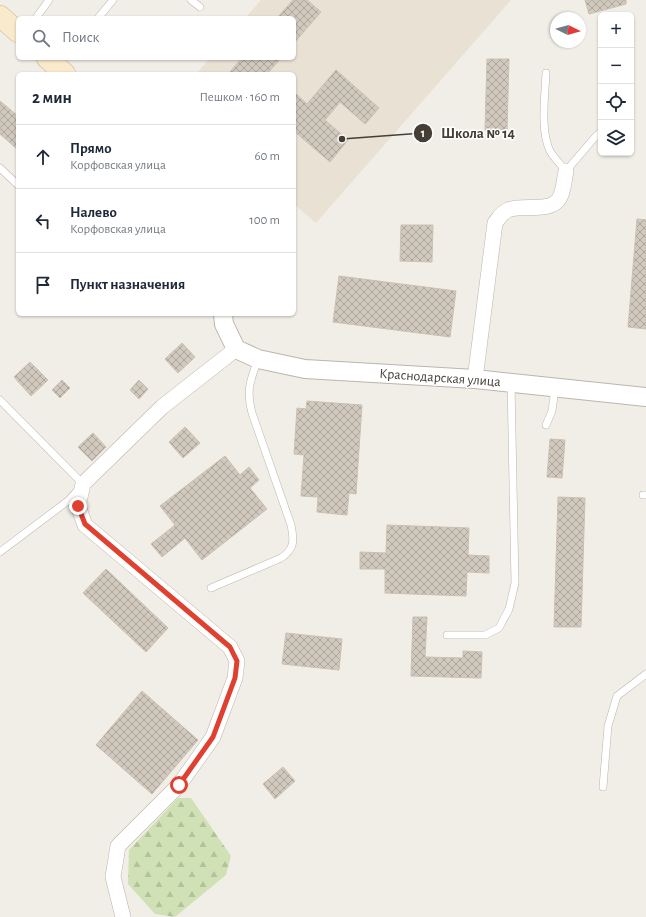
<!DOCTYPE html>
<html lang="ru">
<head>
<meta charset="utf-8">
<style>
  body { margin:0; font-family:"Alegreya Sans",sans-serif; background:#f6f6f7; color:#1f2937 }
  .controls { position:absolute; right:12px; top:12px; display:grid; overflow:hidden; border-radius:6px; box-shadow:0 1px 3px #0004 }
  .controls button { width:36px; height:36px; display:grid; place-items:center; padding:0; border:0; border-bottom:1px solid #e0e1e3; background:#fff; color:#1f2937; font:20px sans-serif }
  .compass { position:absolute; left:550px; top:12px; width:36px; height:36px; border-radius:50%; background:#fff; box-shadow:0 1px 3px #0004; rotate:95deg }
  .stop { position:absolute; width:12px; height:12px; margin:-9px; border:3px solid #e04030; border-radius:50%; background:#fff }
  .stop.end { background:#e04030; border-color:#fff; box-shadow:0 1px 4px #0008 }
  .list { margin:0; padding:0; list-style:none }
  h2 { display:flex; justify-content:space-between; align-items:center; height:52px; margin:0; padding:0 16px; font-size:17px }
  h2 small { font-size:13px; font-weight:400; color:#747a83 }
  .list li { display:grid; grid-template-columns:26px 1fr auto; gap:12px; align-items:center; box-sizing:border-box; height:64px; padding:0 16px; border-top:1px solid #e0e1e3 }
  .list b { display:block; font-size:15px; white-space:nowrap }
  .list p { margin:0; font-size:13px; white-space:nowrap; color:#747a83 }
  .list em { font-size:13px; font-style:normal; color:#747a83 }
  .icon { flex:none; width:22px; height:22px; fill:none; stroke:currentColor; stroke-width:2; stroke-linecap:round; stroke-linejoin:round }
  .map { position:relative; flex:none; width:646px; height:917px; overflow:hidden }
  .search { position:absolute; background:#fff; box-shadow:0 1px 3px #0004; left:16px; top:16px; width:280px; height:44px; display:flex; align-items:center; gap:10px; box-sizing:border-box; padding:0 14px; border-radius:6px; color:#747a83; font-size:15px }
  .panel { position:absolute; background:#fff; box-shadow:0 1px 3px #0004; left:16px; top:72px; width:280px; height:244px; border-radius:6px }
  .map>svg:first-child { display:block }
  .education { fill:#e9e1d3 }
  .forest { fill:url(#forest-firs) }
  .building { fill:url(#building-cross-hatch); stroke:#cbc0b2 }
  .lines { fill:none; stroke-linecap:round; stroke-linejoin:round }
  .service-casing { stroke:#bcb5ab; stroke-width:8 }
  .minor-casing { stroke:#bcb5ab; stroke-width:16 }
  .tertiary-casing { stroke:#bcb5ab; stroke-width:20 }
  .secondary-casing { stroke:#ccbc9c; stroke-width:22 }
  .service { stroke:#fff; stroke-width:7 }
  .minor { stroke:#fff; stroke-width:15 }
  .tertiary { stroke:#fff; stroke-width:18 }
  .secondary { stroke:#f8eacb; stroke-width:21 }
  .route { stroke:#e04030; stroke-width:5 }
  .labels { text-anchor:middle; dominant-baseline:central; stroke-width:3; stroke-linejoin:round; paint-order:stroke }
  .street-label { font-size:14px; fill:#443e37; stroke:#fff }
  .leader { fill:none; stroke:#443e37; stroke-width:1.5 }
  .callout-dot { fill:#443e37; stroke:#fff; stroke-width:1.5 }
  .mark-label { font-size:12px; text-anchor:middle; font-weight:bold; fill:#fff }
  .callout-label { font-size:15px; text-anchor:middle; font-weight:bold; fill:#443e37; stroke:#fff; stroke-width:3; stroke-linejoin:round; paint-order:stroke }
</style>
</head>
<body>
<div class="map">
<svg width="646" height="917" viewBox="0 0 646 917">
  <defs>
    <pattern id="forest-firs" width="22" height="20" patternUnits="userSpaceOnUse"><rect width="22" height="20" fill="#d0e1b5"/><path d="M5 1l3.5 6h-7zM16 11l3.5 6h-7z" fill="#b4c29c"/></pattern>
    <pattern id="building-cross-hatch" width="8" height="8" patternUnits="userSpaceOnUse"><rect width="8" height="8" fill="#d2c9be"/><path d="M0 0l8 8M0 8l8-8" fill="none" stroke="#aca59b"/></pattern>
  </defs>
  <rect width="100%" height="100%" fill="#f1eee7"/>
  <polygon class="education" points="261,0 511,0 316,223 294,204 294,74 196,74 210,58 294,58 294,18 245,18"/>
  <polygon class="forest" points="178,798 191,798 231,856 226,875 175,917 155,914 128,884 129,850"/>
  <g class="building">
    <polygon points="293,0 307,0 321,12 294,43 294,18 277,18"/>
    <polygon points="585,0 626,0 626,4 589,14"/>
    <polygon points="242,58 281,58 267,74 228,74"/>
    <polygon points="487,59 509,59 507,130 485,130"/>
    <polygon points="336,70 379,108 365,124 340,102 325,120 348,140 330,162 294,131 294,92 307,104"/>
    <polygon points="0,101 18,116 18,150 0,134"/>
    <polygon points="637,219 646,220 646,329 628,327"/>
    <polygon points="401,225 433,225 432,262 400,261"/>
    <polygon points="339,276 456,291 450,337 333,322"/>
    <polygon points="182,343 195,357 178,373 165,359"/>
    <polygon points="30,362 48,380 31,396 14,377"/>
    <polygon points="62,380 70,388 60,398 52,390"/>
    <polygon points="139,380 148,389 139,399 130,390"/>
    <polygon points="307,401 362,405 356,494 349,493 347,515 317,512 318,497 301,496 304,455 294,454 297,408 306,409"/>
    <polygon points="185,427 200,443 183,458 169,442"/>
    <polygon points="93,433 106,447 92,461 78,447"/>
    <polygon points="550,439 565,440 562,478 547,477"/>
    <polygon points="225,456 240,475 249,467 259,480 250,488 267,509 202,560 185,538 162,557 151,544 175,525 160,506"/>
    <polygon points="558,497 585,498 581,627 554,627"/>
    <polygon points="387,525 469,528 468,555 489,556 489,573 467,572 466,596 385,593 385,569 360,569 360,552 386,553"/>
    <polygon points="106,569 168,628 146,652 83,593"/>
    <polygon points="413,617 427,617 425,657 463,658 463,651 482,652 481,678 411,676"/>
    <polygon points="286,633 342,639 339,670 282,664"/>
    <polygon points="142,691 198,740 152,794 96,745"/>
    <polygon points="283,767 295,781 275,799 263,784"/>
  </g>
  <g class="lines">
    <defs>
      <g id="service">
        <polyline points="191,0 200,7"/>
        <polyline points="36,18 49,0"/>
        <polyline points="98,18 113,0"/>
        <path d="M546 73C545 96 540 131 550 151 554 158 561 165 566 171L596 136 601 132"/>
        <polyline points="0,168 18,185"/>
        <polyline points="0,400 83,484 69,500 0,552"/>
        <polyline points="546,425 552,411 555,389"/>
        <polyline points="643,495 646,495"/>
        <path d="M211 588 281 558C295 549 294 540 291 525L252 413C246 389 250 382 258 359"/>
        <polyline points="447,635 485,635 499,628 509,609 515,583 511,383"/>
        <polyline points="603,787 608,726 617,696 646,674"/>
      </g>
      <g id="minor">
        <path d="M475 379 495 223C499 218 501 213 508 210 521 204 550 213 559 199 564 191 564 180 566 171"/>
        <polyline points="123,917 113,877 118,846 179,785 213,737 235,678 237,661 230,647 85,525 78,506 83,484 162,407 236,349"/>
      </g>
      <polyline id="tertiary" points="223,314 224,324 236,349 258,359 305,369 475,379 646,397"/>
      <g id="secondary">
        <polyline points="0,16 18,32"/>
        <polyline points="47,58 65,74"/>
      </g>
    </defs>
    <use href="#service" class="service-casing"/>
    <use href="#minor" class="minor-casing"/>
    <use href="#tertiary" class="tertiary-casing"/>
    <use href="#secondary" class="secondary-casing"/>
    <use href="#service" class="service"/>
    <use href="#minor" class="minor"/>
    <use href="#tertiary" class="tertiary"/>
    <use href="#secondary" class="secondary"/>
  </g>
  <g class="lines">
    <polyline class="route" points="78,506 85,524 230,647 237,661 235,678 213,737 179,785"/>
  </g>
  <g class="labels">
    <g class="street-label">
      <text transform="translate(440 378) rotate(4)">Краснодарская улица</text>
    </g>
  </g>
  <path class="leader" d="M342 139L423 133"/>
  <g class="callout-dot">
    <circle cx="342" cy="139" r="4"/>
    <circle cx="423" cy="133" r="10"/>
  </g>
  <g class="mark-label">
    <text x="423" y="137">1</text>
  </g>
  <g class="callout-label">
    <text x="478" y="138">Школа № 14</text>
  </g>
</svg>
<div class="controls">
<button>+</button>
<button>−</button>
<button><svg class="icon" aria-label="locate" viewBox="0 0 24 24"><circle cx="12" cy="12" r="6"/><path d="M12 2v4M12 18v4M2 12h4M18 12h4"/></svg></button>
<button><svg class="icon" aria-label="layers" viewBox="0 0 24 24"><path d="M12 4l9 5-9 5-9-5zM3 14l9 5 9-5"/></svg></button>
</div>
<svg class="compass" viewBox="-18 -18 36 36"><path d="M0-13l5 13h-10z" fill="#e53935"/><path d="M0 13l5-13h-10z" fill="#747a83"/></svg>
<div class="stop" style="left:179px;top:785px"></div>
<div class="stop end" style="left:78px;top:506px"></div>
<div class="search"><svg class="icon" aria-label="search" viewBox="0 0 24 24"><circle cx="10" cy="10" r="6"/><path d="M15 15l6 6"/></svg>Поиск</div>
<section class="panel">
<h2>2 мин<small>Пешком · 160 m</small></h2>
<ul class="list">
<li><svg class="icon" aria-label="ahead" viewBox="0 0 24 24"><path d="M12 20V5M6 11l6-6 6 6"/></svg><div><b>Прямо</b><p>Корфовская улица</p></div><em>60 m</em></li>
<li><svg class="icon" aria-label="left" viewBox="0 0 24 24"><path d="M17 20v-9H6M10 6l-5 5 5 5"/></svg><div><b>Налево</b><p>Корфовская улица</p></div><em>100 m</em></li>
<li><svg class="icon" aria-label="arrive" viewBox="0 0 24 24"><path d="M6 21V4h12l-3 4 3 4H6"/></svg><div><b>Пункт назначения</b></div></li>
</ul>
</section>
</div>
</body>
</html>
